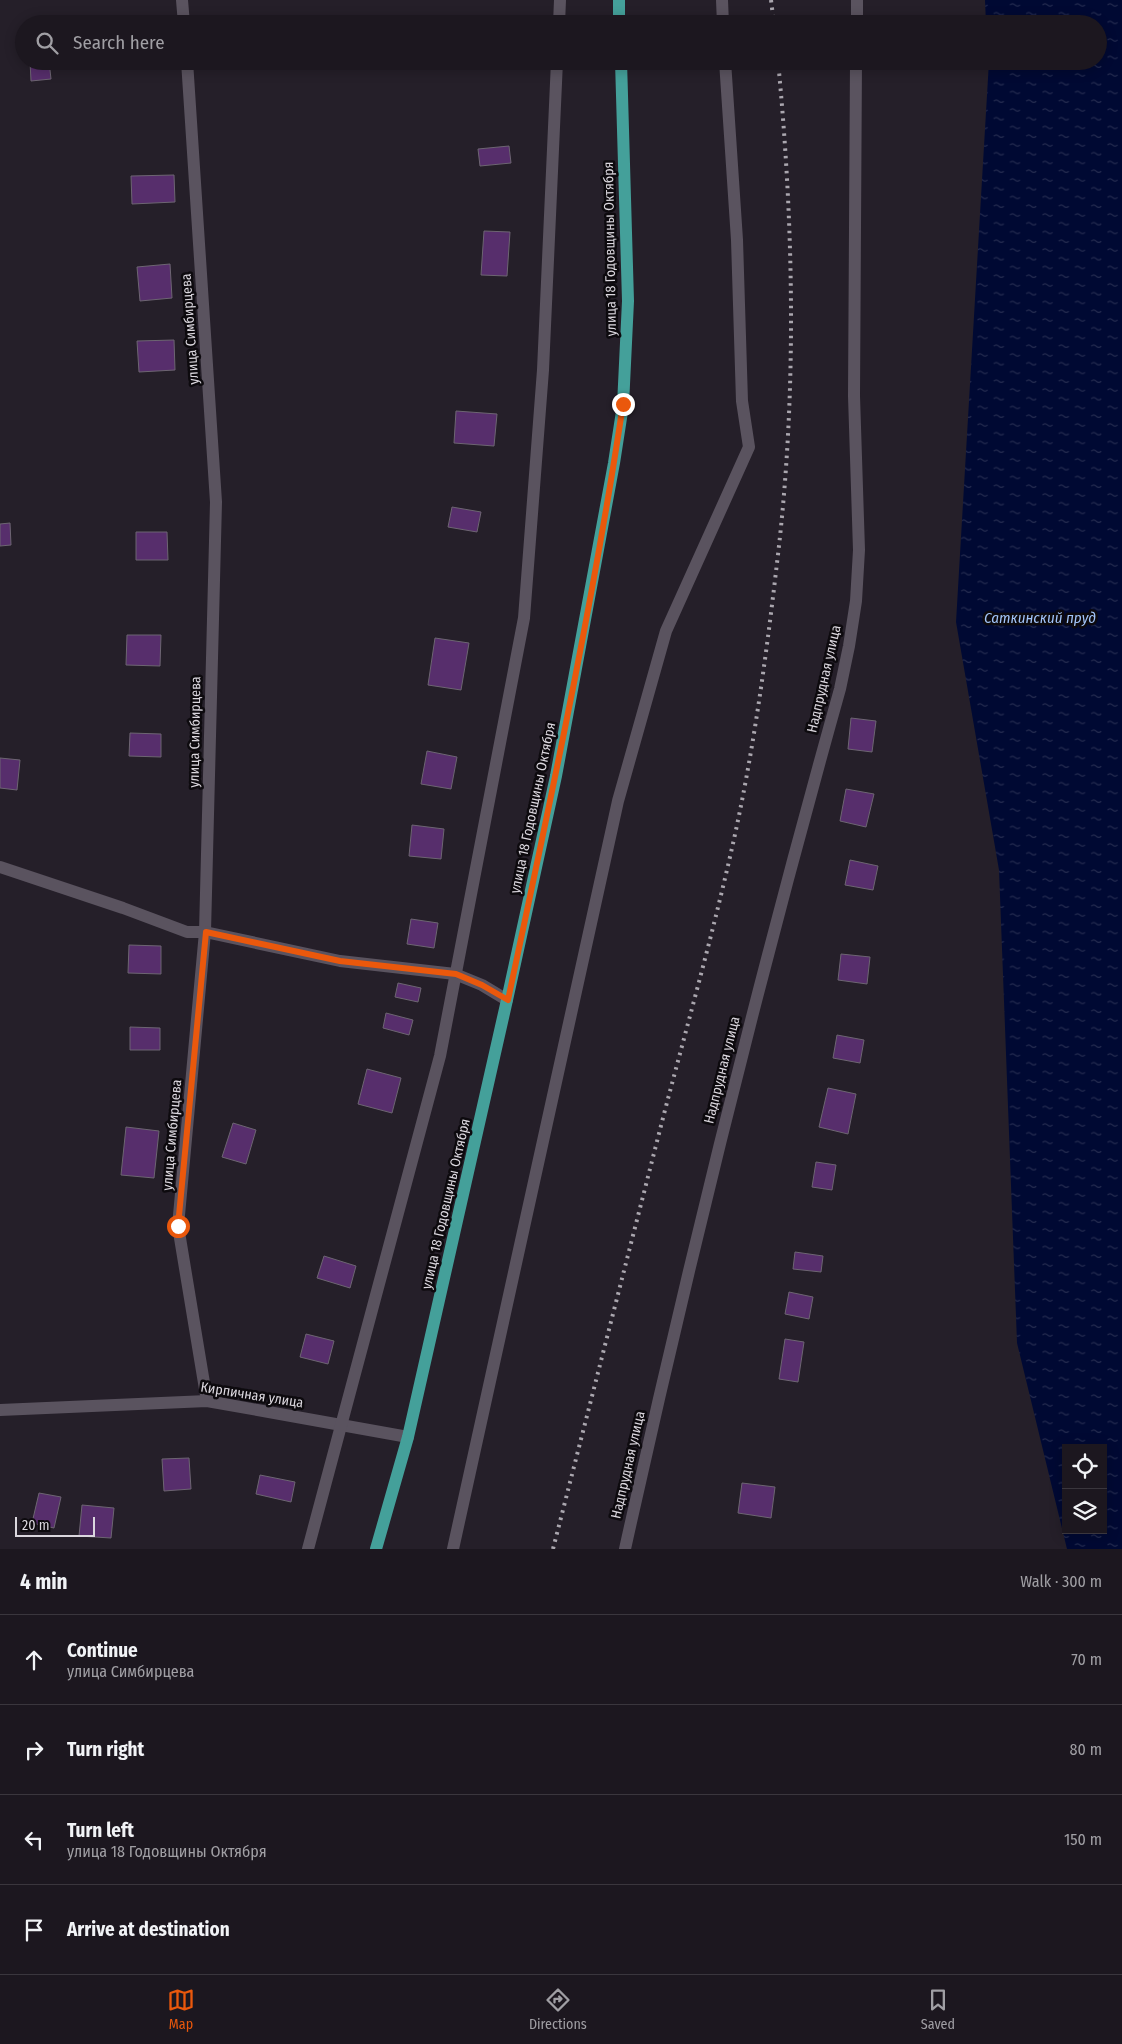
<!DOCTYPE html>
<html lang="en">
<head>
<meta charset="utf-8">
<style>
  body { margin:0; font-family:"Fira Sans Condensed",sans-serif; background:#252028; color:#f1f3f6 }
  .controls { position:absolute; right:15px; bottom:15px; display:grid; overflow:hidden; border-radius:0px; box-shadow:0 2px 12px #0003 }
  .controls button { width:45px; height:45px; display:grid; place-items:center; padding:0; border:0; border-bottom:1px solid #3a363d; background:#1c171f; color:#f1f3f6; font:25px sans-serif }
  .scale { position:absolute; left:15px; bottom:12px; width:80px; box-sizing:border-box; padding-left:5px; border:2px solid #dbd7de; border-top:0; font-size:14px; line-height:18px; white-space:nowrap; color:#dbd7de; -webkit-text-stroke:4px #0d0a0e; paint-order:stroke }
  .stop { position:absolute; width:15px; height:15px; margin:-11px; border:4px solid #ea580c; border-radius:50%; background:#fff }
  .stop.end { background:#ea580c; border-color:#fff; box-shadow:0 1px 5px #0008 }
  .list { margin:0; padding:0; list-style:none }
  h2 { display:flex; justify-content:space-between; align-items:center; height:65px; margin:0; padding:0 20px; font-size:21px }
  h2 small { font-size:16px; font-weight:400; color:#a09fa4 }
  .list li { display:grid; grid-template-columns:32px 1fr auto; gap:15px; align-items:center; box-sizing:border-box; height:90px; padding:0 20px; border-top:1px solid #3a363d }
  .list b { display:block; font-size:19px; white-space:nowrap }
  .list p { margin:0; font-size:16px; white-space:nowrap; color:#a09fa4 }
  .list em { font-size:16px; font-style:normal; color:#a09fa4 }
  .icon { flex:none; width:28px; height:28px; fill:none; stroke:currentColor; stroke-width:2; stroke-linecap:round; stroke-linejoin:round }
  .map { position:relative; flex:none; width:1122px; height:1549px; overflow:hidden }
  .search { position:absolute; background:#1c171f; box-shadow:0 2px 12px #0003; left:15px; right:15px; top:15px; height:55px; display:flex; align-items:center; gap:12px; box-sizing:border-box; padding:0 18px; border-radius:28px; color:#a09fa4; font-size:19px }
  .sheet { height:425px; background:#1c171f }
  nav { display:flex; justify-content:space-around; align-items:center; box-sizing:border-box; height:70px; border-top:1px solid #3a363d; background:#1c171f; font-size:14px; color:#a09fa4 }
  nav a { display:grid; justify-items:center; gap:2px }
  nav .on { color:#ea580c }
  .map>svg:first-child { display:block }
  .water { fill:url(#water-ripples); fill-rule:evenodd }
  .building { fill:#572e6c; stroke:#6d6572 }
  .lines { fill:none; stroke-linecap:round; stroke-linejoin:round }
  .minor { stroke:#5a535f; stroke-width:12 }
  .major { stroke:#44a09a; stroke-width:12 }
  .rail { stroke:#aba7af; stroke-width:4; stroke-dasharray:2.5 5; stroke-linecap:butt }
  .route { stroke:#ea580c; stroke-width:6 }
  .labels { text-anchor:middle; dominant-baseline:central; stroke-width:5; stroke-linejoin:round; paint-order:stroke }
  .street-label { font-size:14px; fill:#dbd7de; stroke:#0d0a0e }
  .water-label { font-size:15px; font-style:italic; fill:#a2c4f9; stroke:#0d0a0e }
</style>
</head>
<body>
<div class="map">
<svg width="1122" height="1549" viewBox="0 0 1122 1549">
  <defs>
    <pattern id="water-ripples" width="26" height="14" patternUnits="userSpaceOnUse" patternTransform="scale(1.25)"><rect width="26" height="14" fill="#000933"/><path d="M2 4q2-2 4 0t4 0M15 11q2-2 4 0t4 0" fill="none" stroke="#252c50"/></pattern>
  </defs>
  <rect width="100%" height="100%" fill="#251f29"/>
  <path class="water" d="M985 0H1122V1549H1067L1017 1343 999 870 956 622 989 61H1098V24H986ZM1066 1448H1103V1530H1066Z"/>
  <g class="building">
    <polygon points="330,20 330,24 310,24 310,21"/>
    <polygon points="507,22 508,24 471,24"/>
    <polygon points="30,61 49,61 51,79 31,81"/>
    <polygon points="107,61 132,61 132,63 107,66"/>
    <polygon points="509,146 511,163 480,166 478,149"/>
    <polygon points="174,175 175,202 132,204 131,176"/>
    <polygon points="484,231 510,232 507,276 481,275"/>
    <polygon points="170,264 172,298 140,301 137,267"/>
    <polygon points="174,340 175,370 139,372 137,341"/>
    <polygon points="456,411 497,414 494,446 454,443"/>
    <polygon points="452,507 481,512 477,532 448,527"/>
    <polygon points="10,523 11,545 0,546 0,524"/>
    <polygon points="136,532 167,532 168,560 136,560"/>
    <polygon points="127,635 161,635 160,666 126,665"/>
    <polygon points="435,638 469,643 461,690 428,685"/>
    <polygon points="851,718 876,721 872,752 848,749"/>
    <polygon points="130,733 161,734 161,757 129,756"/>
    <polygon points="427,751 457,757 451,789 421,784"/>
    <polygon points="0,758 20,760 17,790 0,788"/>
    <polygon points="846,789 874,794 866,827 840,821"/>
    <polygon points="412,825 444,829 441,859 409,856"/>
    <polygon points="850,860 878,866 873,890 845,885"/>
    <polygon points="411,919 438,923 434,948 407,944"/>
    <polygon points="129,945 161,946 161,974 128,973"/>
    <polygon points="841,954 870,957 867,984 838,980"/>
    <polygon points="398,983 421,988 418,1002 395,997"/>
    <polygon points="386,1013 413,1020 409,1035 383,1028"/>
    <polygon points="130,1027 160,1028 160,1050 130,1050"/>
    <polygon points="837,1035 864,1040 860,1063 833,1058"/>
    <polygon points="367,1069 401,1078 392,1113 358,1104"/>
    <polygon points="828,1088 856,1094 848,1134 819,1127"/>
    <polygon points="233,1123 256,1130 246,1164 222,1157"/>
    <polygon points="126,1127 159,1131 154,1178 121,1175"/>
    <polygon points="816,1162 836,1165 832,1190 812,1187"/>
    <polygon points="795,1252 823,1256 821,1272 793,1269"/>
    <polygon points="324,1256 356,1266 350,1288 317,1278"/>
    <polygon points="789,1292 813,1297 809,1319 785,1314"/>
    <polygon points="306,1334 334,1341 328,1364 300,1357"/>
    <polygon points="785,1339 804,1342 798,1382 779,1379"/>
    <polygon points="189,1458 191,1489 164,1491 162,1459"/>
    <polygon points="260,1475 295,1482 291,1502 256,1494"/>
    <polygon points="742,1483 775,1487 771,1518 738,1513"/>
    <polygon points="39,1493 61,1497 54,1528 32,1523"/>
    <polygon points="82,1505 114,1508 111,1538 79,1536"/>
  </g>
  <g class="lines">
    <g class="minor">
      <polyline points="182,0 184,24"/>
      <polyline points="722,0 723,24"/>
      <polyline points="559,24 560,0"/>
      <polyline points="857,24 857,0"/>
      <polyline points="187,61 216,502 205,932 178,1226 207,1401"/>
      <polyline points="0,867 123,908 187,932 205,932 340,961 455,974 482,985 507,1000"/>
      <polyline points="0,1410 207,1401 408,1437"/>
      <polyline points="308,1549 440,1056 524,618 543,370 557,61"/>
      <polyline points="453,1549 618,801 666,631 749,447 742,401 737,240 725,61"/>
      <path d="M625 1549C689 1260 760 974 840 689L849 646 856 601 859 550 854 396 856 61"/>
    </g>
    <g class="major">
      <polyline points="619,0 619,24"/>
      <polyline points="376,1549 408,1437 507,1000 556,776 614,463 623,405 628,301 621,61"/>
    </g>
    <g class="rail">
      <polyline points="771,0 774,24"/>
      <path d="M553 1549C590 1404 627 1259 664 1114 687 1026 712 937 732 848 753 755 766 658 777 563 797 397 794 227 778 61"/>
    </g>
  </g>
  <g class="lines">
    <path class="route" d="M178 1226 206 932 340 961 456 974 482 985 508 1000C550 802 593 605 623 404"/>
  </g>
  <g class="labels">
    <g class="street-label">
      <text transform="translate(610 249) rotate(-91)">улица 18 Годовщины Октября</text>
      <text transform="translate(190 329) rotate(-94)">улица Симбирцева</text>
      <text transform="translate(824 679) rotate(-77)">Надпрудная улица</text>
      <text transform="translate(195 732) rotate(-89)">улица Симбирцева</text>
      <text transform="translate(533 808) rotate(-78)">улица 18 Годовщины Октября</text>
      <text transform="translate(722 1070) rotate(-76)">Надпрудная улица</text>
      <text transform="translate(172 1135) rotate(-85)">улица Симбирцева</text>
      <text transform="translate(446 1204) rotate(-77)">улица 18 Годовщины Октября</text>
      <text transform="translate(252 1395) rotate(9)">Кирпичная улица</text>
      <text transform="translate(628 1465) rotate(-77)">Надпрудная улица</text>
    </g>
    <g class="water-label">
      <text x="1040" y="618">Саткинский пруд</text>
    </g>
  </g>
</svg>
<div class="controls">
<button><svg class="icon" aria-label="locate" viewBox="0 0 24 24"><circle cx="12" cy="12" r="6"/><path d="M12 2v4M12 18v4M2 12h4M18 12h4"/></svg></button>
<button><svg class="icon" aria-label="layers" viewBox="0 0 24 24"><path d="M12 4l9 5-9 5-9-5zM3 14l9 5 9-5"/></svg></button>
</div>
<div class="scale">20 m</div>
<div class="stop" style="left:178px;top:1226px"></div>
<div class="stop end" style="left:623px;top:404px"></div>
<div class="search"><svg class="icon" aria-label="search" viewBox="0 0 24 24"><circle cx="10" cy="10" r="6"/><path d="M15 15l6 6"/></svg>Search here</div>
</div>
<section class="sheet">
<h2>4 min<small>Walk · 300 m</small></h2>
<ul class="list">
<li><svg class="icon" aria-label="ahead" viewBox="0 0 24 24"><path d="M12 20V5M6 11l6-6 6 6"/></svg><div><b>Continue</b><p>улица Симбирцева</p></div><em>70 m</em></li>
<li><svg class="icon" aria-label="right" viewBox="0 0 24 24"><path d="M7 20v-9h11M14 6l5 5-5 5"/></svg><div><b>Turn right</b></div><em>80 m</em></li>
<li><svg class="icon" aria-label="left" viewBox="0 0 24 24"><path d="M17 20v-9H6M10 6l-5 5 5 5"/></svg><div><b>Turn left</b><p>улица 18 Годовщины Октября</p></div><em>150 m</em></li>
<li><svg class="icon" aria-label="arrive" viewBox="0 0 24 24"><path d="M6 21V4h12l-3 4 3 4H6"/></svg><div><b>Arrive at destination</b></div></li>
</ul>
</section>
<nav>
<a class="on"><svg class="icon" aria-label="map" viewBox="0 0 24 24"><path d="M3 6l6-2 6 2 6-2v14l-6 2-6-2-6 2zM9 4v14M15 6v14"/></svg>Map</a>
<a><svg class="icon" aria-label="directions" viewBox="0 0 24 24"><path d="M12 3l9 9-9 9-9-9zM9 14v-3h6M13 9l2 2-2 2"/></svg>Directions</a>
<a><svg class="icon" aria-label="saved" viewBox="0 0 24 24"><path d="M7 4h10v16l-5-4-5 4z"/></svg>Saved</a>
</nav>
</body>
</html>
